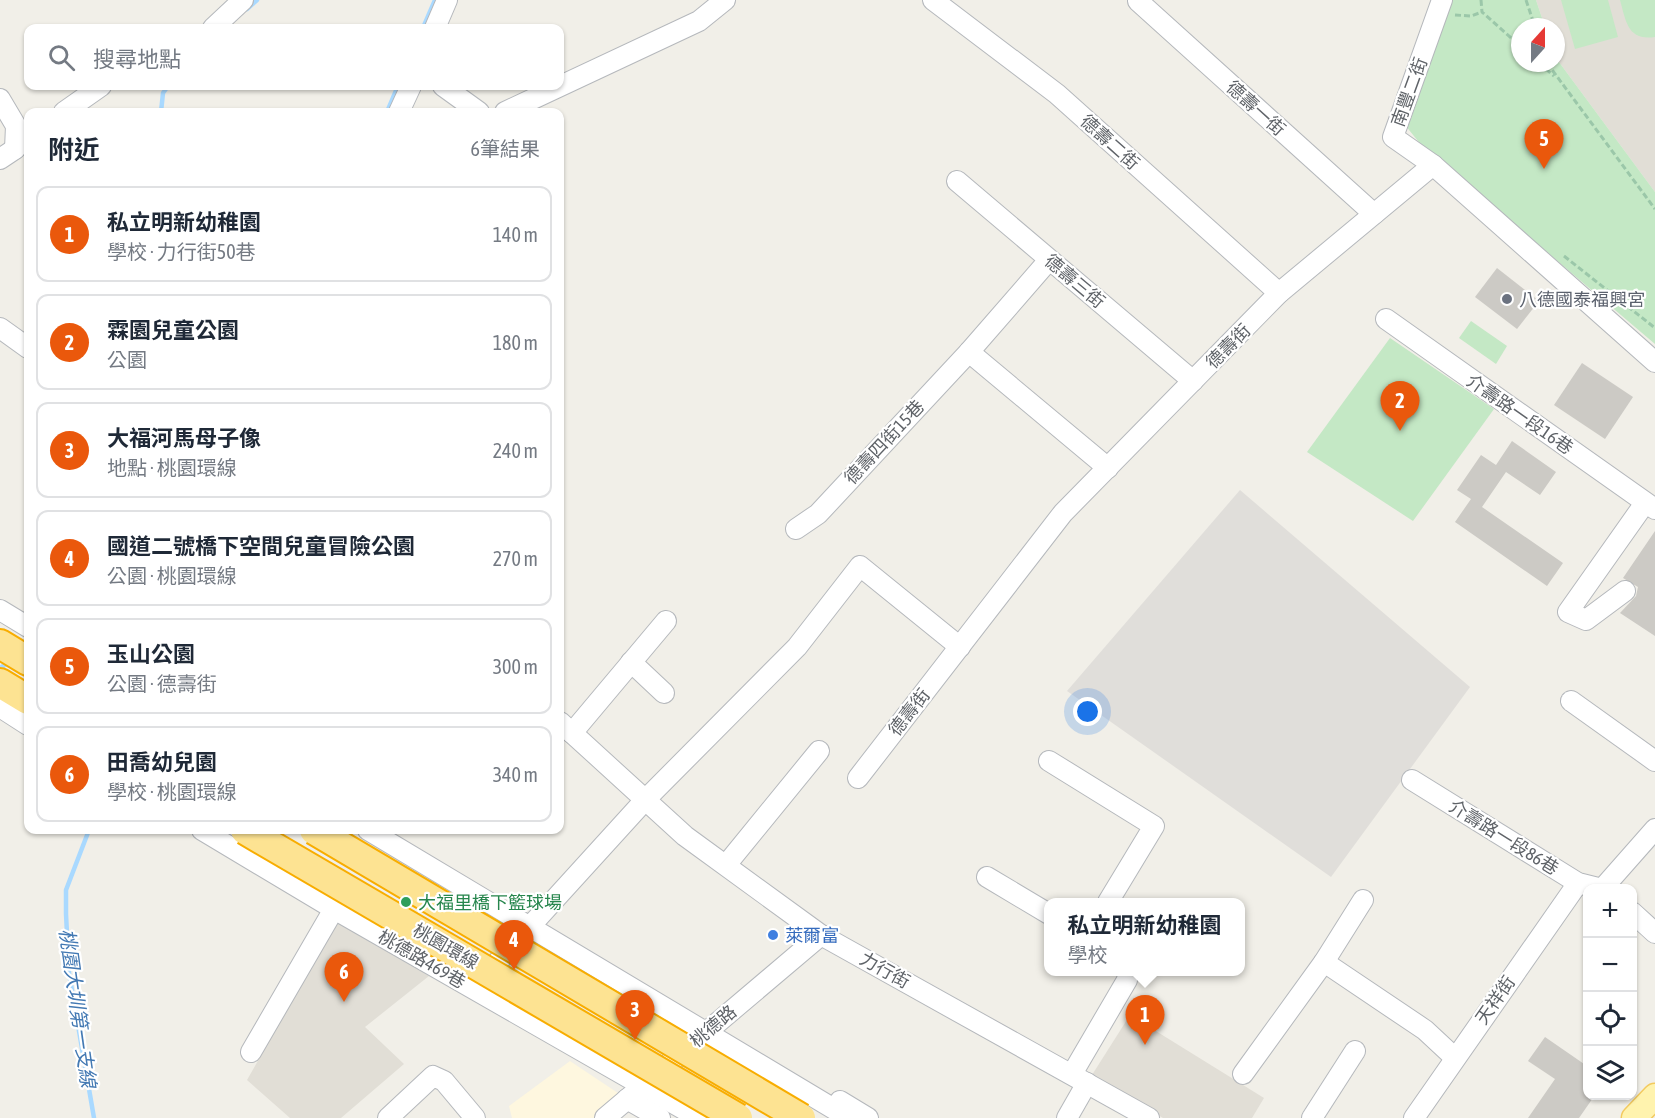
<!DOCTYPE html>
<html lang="zh-TW">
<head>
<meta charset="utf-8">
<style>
  body { margin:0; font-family:"Asap Condensed","Noto Sans TC",sans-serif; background:#f6f6f7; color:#1f2937 }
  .controls { position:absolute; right:18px; bottom:18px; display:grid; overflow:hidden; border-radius:12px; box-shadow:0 2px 4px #0004 }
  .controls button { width:54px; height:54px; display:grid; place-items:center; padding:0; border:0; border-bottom:2px solid #e0e1e3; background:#fff; color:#1f2937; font:30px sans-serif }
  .compass { position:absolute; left:1511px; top:18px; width:54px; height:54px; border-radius:50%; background:#fff; box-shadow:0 2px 4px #0004; rotate:21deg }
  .you { position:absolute; left:1088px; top:712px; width:21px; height:21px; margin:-15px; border:4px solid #fff; border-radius:50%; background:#1a73e8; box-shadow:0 0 0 9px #1a73e833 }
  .badge { display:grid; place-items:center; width:39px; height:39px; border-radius:50%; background:#ea580c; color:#fff; font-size:20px; font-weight:700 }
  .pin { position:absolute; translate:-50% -50px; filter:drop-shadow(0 2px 3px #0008) }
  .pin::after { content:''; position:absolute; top:32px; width:21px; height:18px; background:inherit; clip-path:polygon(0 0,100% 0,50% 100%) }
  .popup { position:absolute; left:1044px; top:898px; width:201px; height:78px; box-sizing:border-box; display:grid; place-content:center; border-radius:12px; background:#fff; filter:drop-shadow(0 2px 4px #0005); font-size:20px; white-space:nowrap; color:#747a83 }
  .popup b { font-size:22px; color:#1f2937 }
  .popup::after { content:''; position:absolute; left:50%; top:100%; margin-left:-12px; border:12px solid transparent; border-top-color:#fff }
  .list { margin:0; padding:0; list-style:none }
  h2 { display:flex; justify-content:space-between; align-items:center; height:78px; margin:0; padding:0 24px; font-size:26px }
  h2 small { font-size:20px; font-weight:400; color:#747a83 }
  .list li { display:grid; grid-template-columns:39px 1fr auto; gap:18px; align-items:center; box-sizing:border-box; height:96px; margin:0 12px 12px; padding:0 12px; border:2px solid #e0e1e3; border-radius:12px }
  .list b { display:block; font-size:22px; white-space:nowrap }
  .list p { margin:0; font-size:20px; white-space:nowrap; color:#747a83 }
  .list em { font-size:20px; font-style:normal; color:#747a83 }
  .icon { flex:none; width:33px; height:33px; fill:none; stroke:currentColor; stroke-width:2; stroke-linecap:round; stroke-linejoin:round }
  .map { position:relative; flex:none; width:1655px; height:1118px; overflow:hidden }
  .search { position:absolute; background:#fff; box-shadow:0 2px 4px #0004; left:24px; top:24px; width:540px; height:66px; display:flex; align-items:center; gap:15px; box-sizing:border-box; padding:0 21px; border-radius:12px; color:#747a83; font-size:22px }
  .panel { position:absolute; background:#fff; box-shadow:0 2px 4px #0004; left:24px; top:108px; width:540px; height:726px; border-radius:12px }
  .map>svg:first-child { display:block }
  .commercial { fill:#fef7df }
  .industrial { fill:#e0deda }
  .education { fill:#e1ded6 }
  .green { fill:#c4e8c5 }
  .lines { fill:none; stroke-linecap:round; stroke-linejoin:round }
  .stream { stroke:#a9d9ff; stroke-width:4.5 }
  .building { fill:#cccac5 }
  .minor-casing { stroke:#b5b8bc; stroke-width:22 }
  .major-casing { stroke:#f3ca5f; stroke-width:27 }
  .highway-casing { stroke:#f8ad00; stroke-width:32 }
  .path { stroke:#9bc7a9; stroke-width:3; stroke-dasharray:6 3; stroke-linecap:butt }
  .minor { stroke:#fff; stroke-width:20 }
  .major { stroke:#fff3ae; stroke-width:24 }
  .highway { stroke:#fde392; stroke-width:28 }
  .highway-bridge-casing { stroke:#f8ad00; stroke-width:32; stroke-linecap:butt }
  .highway-bridge { stroke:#fde392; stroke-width:28 }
  .worship-dot { fill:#6b7280; stroke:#fff; stroke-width:2 }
  .leisure-dot { fill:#2e9e5b; stroke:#fff; stroke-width:2 }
  .shop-dot { fill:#3f7fe0; stroke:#fff; stroke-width:2 }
  .labels { text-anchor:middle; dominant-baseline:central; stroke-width:4.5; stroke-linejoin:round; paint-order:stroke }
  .street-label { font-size:18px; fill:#5f6368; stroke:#fff }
  .worship-label { font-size:18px; fill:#5b616d; stroke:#fff; text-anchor:start }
  .leisure-label { font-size:18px; fill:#27864d; stroke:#fff; text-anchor:start }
  .shop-label { font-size:18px; fill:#366cbe; stroke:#fff; text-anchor:start }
  .water-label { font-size:20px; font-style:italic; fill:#4379b3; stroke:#fff }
</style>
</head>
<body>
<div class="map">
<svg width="1655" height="1118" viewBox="0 0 1655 1118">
  <rect width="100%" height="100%" fill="#f1efe8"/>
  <polygon class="commercial" points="570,1061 627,1099 601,1118 512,1118 509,1106"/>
  <polygon class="industrial" points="1240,490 1470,687 1331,877 1067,691"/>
  <g class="education">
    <polygon points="1536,0 1655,0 1655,192 1556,58 1556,27 1545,27"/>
    <polygon points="339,918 429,976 365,1027 404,1064 341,1118 290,1118 247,1080"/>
    <polygon points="1130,1015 1264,1098 1252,1118 1163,1118 1092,1075"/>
  </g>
  <g class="green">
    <polygon points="1450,0 1536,0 1545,27 1520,27 1520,63 1556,63 1556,58 1655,192 1655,344 1422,146 1405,125"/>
    <polygon points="1561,0 1608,0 1618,37 1575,49"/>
    <path d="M1620 0H1655V37C1628 41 1626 22 1620 0Z"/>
    <polygon points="1471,321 1507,346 1496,364 1459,338"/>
    <polygon points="1390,338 1494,409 1413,521 1307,452"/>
  </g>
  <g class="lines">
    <g class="stream">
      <polyline points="247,9 257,0"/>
      <polyline points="423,28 435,0"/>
      <polyline points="161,112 163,93 168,86"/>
      <polyline points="387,112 398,86"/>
      <polyline points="0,668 11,661"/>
      <polyline points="89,830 66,890 66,914 69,973 94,1118"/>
    </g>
  </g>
  <g class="building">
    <polygon points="1497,268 1539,301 1517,329 1475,297"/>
    <polygon points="1582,363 1633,397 1605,439 1554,405"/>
    <polygon points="1512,441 1556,472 1540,495 1506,472 1482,507 1563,563 1547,586 1455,522 1471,499 1457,490 1481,455 1496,465"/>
    <polygon points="1655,531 1655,636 1620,613 1636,596 1638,587 1623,578"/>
    <polygon points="1545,1037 1587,1066 1587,1095 1595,1095 1579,1118 1528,1118 1555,1079 1528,1061"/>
  </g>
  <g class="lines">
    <defs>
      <g id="minor">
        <polyline points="933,0 1057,94 1279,293"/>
        <polyline points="1442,0 1393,137 1433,165 1655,362"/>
        <polyline points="1138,1 1374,214"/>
        <polyline points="213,28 243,0"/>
        <polyline points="435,28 447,0"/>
        <polyline points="443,86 479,112"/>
        <polyline points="0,99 16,126 15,149"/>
        <polyline points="64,112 101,86"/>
        <polyline points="399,112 411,86"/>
        <polyline points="505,112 699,21 725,0"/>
        <polyline points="0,159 15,149 23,139"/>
        <polyline points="957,181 1193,381"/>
        <polyline points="1386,319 1655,509"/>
        <polyline points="0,328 28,348"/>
        <polyline points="969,352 1108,468"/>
        <polyline points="796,529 818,514 969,352 1049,260"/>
        <polyline points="1625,591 1586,620 1568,612 1645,503"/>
        <polyline points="0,610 28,627"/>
        <polyline points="631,662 664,693"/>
        <polyline points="1571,701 1655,761"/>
        <polyline points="0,707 28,725"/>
        <polyline points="560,722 685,836 821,935 1149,1118"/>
        <polyline points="572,733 666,621"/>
        <polyline points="1049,761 1154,826 1108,902"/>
        <polyline points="858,778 1063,513 1279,293 1433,165"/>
        <polyline points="1412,780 1578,883 1598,888"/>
        <polyline points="202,830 334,909 699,1118"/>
        <polyline points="368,830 849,1118"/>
        <polyline points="726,865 819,751"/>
        <polyline points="987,877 1049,914"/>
        <polyline points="1603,888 1655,829"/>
        <polyline points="1632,912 1655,933"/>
        <polyline points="1324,962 1425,1030 1454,1057"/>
        <polyline points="474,988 645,800 797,647 860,566 960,647"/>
        <polyline points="251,1052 334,909"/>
        <polyline points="1072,1074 1127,980 1128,972"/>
        <polyline points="1243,1074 1324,962 1363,900"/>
        <polyline points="627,1099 660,1118"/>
        <polyline points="840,1101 868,1118"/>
        <polyline points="388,1118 433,1076 444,1081 475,1118"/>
        <polyline points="605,1118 821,935"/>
        <polyline points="1067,1118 1087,1083"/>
        <polyline points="1312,1118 1355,1051"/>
        <polyline points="1414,1118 1578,883"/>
      </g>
      <polyline id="major" points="1634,1118 1655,1096"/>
      <g id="highway">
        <polyline points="0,644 28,661"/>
        <polyline points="0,683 28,700"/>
      </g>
    </defs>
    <use href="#minor" class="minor-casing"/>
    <use href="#major" class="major-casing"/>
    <use href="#highway" class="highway-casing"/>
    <g class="path">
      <polyline points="1481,0 1482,12 1520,46"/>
      <polyline points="1526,0 1535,27"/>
      <polyline points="1455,15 1471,16 1482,12"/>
      <polyline points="1539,63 1554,76"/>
      <polyline points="1547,63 1655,209"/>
      <polyline points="1564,256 1655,328"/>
    </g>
    <use href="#minor" class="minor"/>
    <use href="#major" class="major"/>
    <use href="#highway" class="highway"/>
    <defs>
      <g id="highway-bridge">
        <polyline points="245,830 738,1118"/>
        <polyline points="314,830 801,1118"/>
      </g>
    </defs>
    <use href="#highway-bridge" class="highway-bridge-casing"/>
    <use href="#highway-bridge" class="highway-bridge"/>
  </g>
  <circle class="worship-dot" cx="1507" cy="299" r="6"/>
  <circle class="leisure-dot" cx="406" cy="902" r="6"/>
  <circle class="shop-dot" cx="773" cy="935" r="6"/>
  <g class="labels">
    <g class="street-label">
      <text transform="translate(1409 92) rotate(-70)">南豐二街</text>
      <text transform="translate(1256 108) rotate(42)">德壽一街</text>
      <text transform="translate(1110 142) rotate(42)">德壽二街</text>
      <text transform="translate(1075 281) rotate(40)">德壽三街</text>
      <text transform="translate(1228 346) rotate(-45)">德壽街</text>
      <text transform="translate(1520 414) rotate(35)">介壽路一段16巷</text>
      <text transform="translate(884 442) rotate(-47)">德壽四街15巷</text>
      <text transform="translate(909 712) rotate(-52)">德壽街</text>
      <text transform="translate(1504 837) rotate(32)">介壽路一段86巷</text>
      <text transform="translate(446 946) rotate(30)">桃園環線</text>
      <text transform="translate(422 959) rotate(30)">桃德路469巷</text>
      <text transform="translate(885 970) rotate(29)">力行街</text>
      <text transform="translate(1495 1000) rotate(-55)">天祥街</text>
      <text transform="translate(713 1026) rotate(-40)">桃德路</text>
    </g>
    <g class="worship-label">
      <text x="1519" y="299">八德國泰福興宮</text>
    </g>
    <g class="leisure-label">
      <text x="418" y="902">大福里橋下籃球場</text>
    </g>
    <g class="shop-label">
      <text x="785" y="935">萊爾富</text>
    </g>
    <g class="water-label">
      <text transform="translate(78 1008) rotate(82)">桃園大圳第一支線</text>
    </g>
  </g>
</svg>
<div class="controls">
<button>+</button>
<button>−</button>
<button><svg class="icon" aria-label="locate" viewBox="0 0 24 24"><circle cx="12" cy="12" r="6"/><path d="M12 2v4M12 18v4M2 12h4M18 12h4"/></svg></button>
<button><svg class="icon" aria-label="layers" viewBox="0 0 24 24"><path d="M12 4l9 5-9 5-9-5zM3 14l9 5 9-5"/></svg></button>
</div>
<svg class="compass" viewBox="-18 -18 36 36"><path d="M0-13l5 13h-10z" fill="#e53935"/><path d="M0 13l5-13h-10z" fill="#747a83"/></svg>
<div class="you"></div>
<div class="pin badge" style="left:1145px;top:1045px">1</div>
<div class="popup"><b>私立明新幼稚園</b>學校</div>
<div class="pin badge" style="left:1400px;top:431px">2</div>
<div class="pin badge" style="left:635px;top:1040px">3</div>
<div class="pin badge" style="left:514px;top:970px">4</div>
<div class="pin badge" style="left:1544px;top:169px">5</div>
<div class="pin badge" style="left:344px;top:1002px">6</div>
<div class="search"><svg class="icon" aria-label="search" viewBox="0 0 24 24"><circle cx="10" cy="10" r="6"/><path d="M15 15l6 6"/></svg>搜尋地點</div>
<section class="panel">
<h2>附近<small>6筆結果</small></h2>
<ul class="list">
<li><span class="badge">1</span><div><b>私立明新幼稚園</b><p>學校 · 力行街50巷</p></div><em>140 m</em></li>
<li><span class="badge">2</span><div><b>霖園兒童公園</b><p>公園</p></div><em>180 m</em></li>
<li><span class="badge">3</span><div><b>大福河馬母子像</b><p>地點 · 桃園環線</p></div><em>240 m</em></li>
<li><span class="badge">4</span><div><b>國道二號橋下空間兒童冒險公園</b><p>公園 · 桃園環線</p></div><em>270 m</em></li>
<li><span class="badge">5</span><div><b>玉山公園</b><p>公園 · 德壽街</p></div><em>300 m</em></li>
<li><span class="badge">6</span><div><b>田喬幼兒園</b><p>學校 · 桃園環線</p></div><em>340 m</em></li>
</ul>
</section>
</div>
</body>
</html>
